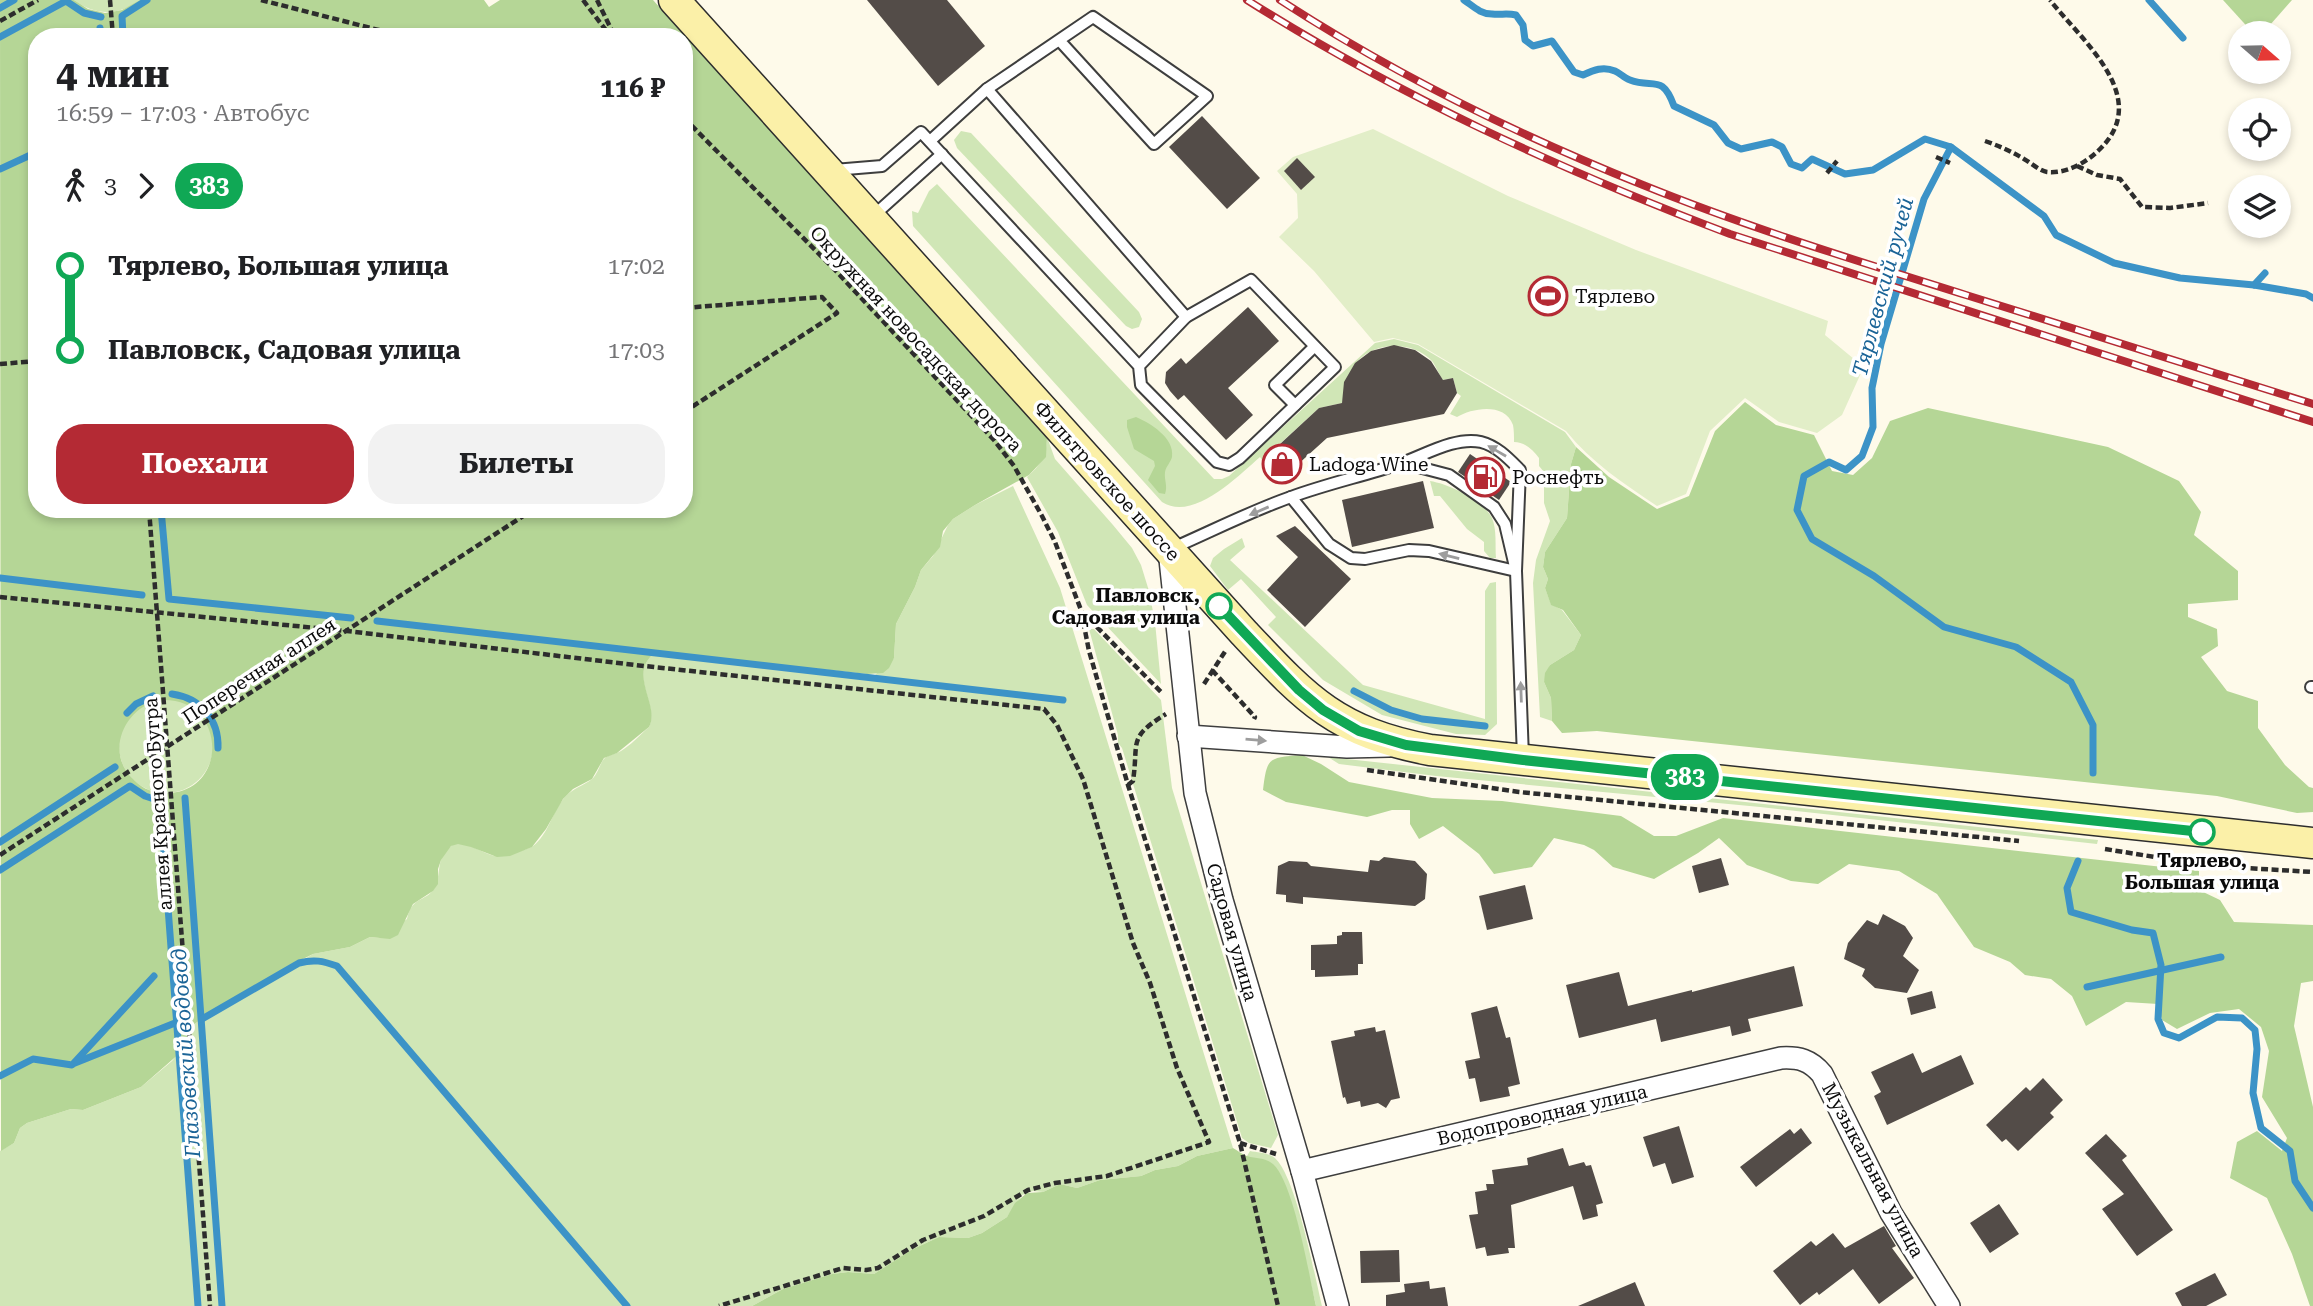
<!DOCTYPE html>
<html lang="ru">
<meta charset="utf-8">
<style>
:root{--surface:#fff;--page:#f2f2f2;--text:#202124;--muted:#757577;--accent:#b42a34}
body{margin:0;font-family:"Roboto Serif",serif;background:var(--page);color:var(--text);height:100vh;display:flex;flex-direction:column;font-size:26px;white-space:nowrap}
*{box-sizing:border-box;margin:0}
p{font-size:23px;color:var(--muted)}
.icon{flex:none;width:38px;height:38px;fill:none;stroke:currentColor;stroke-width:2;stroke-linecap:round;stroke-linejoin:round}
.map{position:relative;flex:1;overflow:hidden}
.side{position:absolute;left:28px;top:28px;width:665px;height:490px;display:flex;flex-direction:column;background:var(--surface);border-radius:28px;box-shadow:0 4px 10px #0003}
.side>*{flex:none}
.badge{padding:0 14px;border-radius:23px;font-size:24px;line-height:46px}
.needle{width:46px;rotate:110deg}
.controls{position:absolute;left:2228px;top:21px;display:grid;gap:14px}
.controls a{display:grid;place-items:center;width:63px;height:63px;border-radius:50%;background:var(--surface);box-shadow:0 4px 10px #0003;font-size:35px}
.map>.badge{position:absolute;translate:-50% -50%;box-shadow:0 0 0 4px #fff}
.legs{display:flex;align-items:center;gap:10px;height:77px;padding:0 28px;font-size:23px}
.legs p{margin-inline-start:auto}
.overview{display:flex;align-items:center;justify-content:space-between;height:119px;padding:0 28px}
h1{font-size:38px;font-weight:700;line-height:52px}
.primary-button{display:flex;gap:14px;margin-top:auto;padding:14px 28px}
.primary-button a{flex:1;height:80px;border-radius:28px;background:var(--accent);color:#fff;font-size:28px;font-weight:700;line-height:80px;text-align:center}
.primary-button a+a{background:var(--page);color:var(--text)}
ul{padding:0 28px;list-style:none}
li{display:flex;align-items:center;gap:24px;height:84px;font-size:26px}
li i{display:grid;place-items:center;width:10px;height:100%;margin:0 9px;background:currentColor}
li i::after{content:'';width:18px;height:18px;margin:-9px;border:5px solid;border-radius:50%;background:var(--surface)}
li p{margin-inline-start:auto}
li:first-child i{background:linear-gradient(#0000 50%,currentColor 0)}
li:last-child i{background:linear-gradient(currentColor 50%,#0000 0)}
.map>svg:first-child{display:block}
.green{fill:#d0e6b6}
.forest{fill:#b5d696;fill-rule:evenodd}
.pitch{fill:#e2eec8}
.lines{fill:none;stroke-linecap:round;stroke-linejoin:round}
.stream{stroke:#3c93c7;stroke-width:7}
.building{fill:#534c48}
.lane-casing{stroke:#3e3e3e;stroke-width:14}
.street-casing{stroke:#3e3e3e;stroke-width:24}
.secondary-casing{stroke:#2d2d2d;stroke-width:33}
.path{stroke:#2d2d2d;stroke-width:4.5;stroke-dasharray:7 3.5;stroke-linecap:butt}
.lane{stroke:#fff;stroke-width:10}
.street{stroke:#fff;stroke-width:21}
.secondary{stroke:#fbf0a8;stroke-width:30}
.rail-casing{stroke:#b42a34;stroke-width:8}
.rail{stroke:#fff;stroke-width:5;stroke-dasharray:16;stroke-linecap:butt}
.oneway{fill:#9d9d9d}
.line-1-casing{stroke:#fff;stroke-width:16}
.line-1{stroke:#10a855;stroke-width:10}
.stop-1-dot{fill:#fff;stroke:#10a855;stroke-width:3.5}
.labels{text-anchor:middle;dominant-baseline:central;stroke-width:7;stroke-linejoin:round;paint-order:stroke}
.poi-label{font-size:19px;fill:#0b0b0b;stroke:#fff;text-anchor:start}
.street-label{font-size:19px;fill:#0b0b0b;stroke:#fff}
.stop-label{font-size:19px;font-weight:bold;fill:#0b0b0b;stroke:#fff;text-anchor:end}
.water-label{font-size:21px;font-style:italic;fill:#1b6497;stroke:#fff}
</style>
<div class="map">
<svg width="2313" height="1306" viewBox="0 0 2313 1306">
<rect width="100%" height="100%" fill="#fefaea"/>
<g class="green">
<path d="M74,0H140C119,16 95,16 74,0Z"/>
<path d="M961,131L971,133L1139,312L1142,319L1139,327L1132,329L1126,326L957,148L954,140Z"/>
<path d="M937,184L1214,479H1222L1229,476L1375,343L1394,339L1418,345L1565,432L1576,447L1571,464L1567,518L1545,552L1543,567L1548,579L1545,588L1551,604L1562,610L1581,635L1574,650L1550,665L1544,682L1551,698L1552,721L1540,717L1533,583L1536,560L1550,521L1544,503V472L1539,466V458C1533,450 1525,442 1514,442C1514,437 1514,430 1513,425C1505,402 1472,408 1457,417L1450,414L1461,396L1457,393L1453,378L1443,380C1439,375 1436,366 1432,361C1413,341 1375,341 1357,362C1349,371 1346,391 1342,403L1319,408L1262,460L1260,457C1237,477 1193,522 1162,502L913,226L912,211L918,213L929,191Z"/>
<path d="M1047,437L1055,459L1113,525L1132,548L1141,565L1149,591L1155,622L1161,684L1087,605L1058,532L1027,477C1041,465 1047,455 1047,437Z"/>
<path d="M1430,481C1449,484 1483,500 1492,518C1497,530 1495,545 1496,558H1490L1484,551V542L1467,529L1440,496H1434Z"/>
<path d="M1013,486L1060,588L1233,1148L1197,1156L1178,1166L1155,1170L1141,1176L1100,1180L1077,1188L1060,1184L1043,1192L1033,1191L1022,1195L1007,1217L982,1233L968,1238L939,1237L911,1250L874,1274L848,1272L832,1274L783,1289L752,1306H0V1151L14,1143L20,1128L27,1123L71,1109L83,1110L141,1087L172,1061L185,1045L192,1026L208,1014L313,954L350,947L370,937L380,938L407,919C412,896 425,902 434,889C442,876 435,857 451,846C464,837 484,856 497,856C502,857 529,849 533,846C549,834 552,811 565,797C573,788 583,786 592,779C599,773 599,763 606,757C611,754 616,754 621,751C631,745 640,735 649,727C660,705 626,673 656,652L875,675L894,658L896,624L915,587L921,570L933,556L948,525L953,519L975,505Z"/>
<path d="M1242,538L1245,547L1230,560L1363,685L1485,719V591L1490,583L1496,582L1497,724L1485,735L1456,734L1382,715L1323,680L1268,625L1276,617L1241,579L1228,590L1210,566L1213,558L1224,549Z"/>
<path d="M1089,629H1094L1161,700L1172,788L1278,1135L1271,1148L1249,1143L1242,1138L1122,748L1118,743V735Z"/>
<circle cx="166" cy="746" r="47"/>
<path d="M1328,757L2098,840L2097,844L1760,807L1436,776L1339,764Z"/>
<path d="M1250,1151C1256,1152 1266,1153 1272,1156C1295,1168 1315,1278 1322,1306H1316L1296,1218L1247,1156Z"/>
</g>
<g class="forest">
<path d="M0,0H74L88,9L105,13L122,10L140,0H484L489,7L500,0H653L1047,437L1046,457L1029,475L975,505L953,519L943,531L940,547L921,570L915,587L896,624L894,658L889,668L883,673L867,674L656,652C626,673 661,705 649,727L617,753L604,758L592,779L573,789L563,799L546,829L532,847L510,856L497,857L471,847L458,844L451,846L441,860L438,869V884L433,891L413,904L398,935L390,939L370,937L350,947L313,954L293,964L208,1014L192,1026L180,1053L141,1087L83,1110L71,1109L27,1123L20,1128L14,1143L1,1151ZM37,37H684V509H37ZM160,700C226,696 230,790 169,793C157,794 144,790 135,781C104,754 123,708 160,700Z"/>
<path d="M2223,0H2292L2263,33H2253Z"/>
<path d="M1745,402L1776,425L1814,435L1832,471L1853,475L1872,458L1890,421L1928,408L2108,447L2179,481L2201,512L2194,535L2238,571V600L2188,604V617L2217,629L2218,646L2201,657L2227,691L2258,701V728L2285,765L2309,787L2313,788V812L2297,813L2217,796L1597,731L1562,733L1552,721L1551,698L1544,682L1545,673L1550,665L1574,650L1581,635L1563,610L1551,605L1545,588L1548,579L1543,567L1545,552L1567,518L1571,464L1576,447L1609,477L1657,509L1689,496L1715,431Z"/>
<path d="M1136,417C1150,423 1175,438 1172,457C1171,462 1166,466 1165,472C1164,480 1168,486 1165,494L1159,493L1148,480L1155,466L1154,461L1134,449L1127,427V420Z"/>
<path d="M1302,755L1321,764L1349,782L1432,798L1502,801L1621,816L1654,836H1676L1723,818L2199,871V890L2220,900L2234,922L2313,925V981L2301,983L2294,1026L2313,1107V1306H2310L2292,1254L2267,1198L2230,1178L2237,1142L2257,1131L2282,1151L2287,1138L2262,1097L2269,1051L2261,1027L2239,1009L2210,1013L2177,1029L2162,1020L2158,1004L2126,1002L2086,1026L2072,996L2051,979L2025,975L2010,962L1974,947L1937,894L1899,871L1849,864L1818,884L1791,881L1747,865L1719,838L1698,853L1654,879L1613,867L1594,850L1584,845L1554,838L1532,867L1494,874L1479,854L1443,826L1419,839L1410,824V810H1392L1367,817L1286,802L1263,790C1267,756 1269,758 1302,755Z"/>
<path d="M1233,1148C1237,1150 1243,1155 1247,1156C1257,1159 1264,1157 1273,1164C1294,1183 1309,1275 1316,1306H752L783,1289L832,1274L848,1272L874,1274L911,1250L939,1237L968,1238L982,1233L1007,1217L1015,1203L1027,1193L1043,1192L1060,1184L1077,1188L1100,1180L1141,1176L1155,1170L1178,1166L1197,1156Z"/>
</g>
<path class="pitch" d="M1373,129L1508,196L1636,250L1828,321L1825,335L1854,359L1861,373L1842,415L1817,433L1779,422L1745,398L1710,431L1686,494L1657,506C1624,484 1591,462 1566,431L1418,344L1393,338L1374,342L1314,271L1279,237L1298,218L1297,194L1277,171L1293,157Z"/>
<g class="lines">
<g class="stream">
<path d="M1464,0C1473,6 1480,14 1492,14C1501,15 1507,13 1516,15L1523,25L1525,40L1533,46L1552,41L1574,72L1583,75C1594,70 1603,66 1615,71C1620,73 1624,78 1630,80C1653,89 1662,73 1674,106L1714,125L1728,143L1741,149L1772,142L1782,147L1791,164L1802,168L1812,159L1845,174L1873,170L1925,139L1951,147L2044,216L2056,235L2114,263L2180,278L2254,285L2306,294L2313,298"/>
<path d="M2149,0L2183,38"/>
<path d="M0,8L14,0"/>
<path d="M100,28L101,37"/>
<path d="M0,37L66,1L84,13L101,17"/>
<path d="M123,37L122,16L147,0"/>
<path d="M1951,147L1924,199L1881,344L1872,388L1873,427L1862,456L1846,470L1829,462L1804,476L1797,510L1812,539L1874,576L1944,627L2016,647L2071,682L2093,725V773"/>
<path d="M0,169L37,152"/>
<path d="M2254,285L2265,273"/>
<path d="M161,509L169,599L351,618"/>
<path d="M0,578L142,595"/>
<path d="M377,621L1063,700"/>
<path d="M1354,691L1391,710L1422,719L1485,726"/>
<path d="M172,694C201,698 219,720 218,748"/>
<path d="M127,713L136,704L153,696"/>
<path d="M185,798L222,1306"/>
<path d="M0,842L115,767"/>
<path d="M2078,861L2067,888L2071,912L2132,930L2153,933L2161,965L2158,1019L2164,1033L2179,1038L2217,1017L2242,1018L2255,1030L2257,1049L2253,1093L2261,1128L2290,1151L2295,1181L2313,1208"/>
<path d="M0,870L130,786L145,796L160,801L198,1306"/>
<path d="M2087,987L2221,957"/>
<path d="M202,1019L299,963C314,959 323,961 337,966L627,1306"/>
<path d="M75,1063L175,1023"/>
<path d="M0,1076L33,1059L72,1065L154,976"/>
</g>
</g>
<g class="building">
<path d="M867,0H947L985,46L938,86Z"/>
<path d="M1202,116L1260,178L1227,209L1169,147Z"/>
<path d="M1297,158L1315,177L1301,190L1284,171Z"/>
<path d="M1248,307L1279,341L1228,388L1253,415L1226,440L1184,395L1178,400L1170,391L1165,383L1166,372L1181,358L1186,364Z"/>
<path d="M1394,345L1415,350L1431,361L1443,380L1453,378L1457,393L1444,414L1327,438L1285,476L1267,456L1319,408L1342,403L1344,382L1355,363L1371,351Z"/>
<path d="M1470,454L1511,482L1499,500L1458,472Z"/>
<path d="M1423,481L1434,528L1352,547L1342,500Z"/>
<path d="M1295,526L1351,579L1305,627L1267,590L1298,557L1276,536Z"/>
<path d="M1384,857L1415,861L1427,874L1425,899L1415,906L1303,897V904L1286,902V895L1276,894L1278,866L1289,861L1307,862L1311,866L1368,872L1370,860L1379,861Z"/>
<path d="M1721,858L1729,885L1699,893L1692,866Z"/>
<path d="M1525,885L1533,919L1487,930L1479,896Z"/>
<path d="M1883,914L1905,926L1913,938L1903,956L1919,970L1907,993L1875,988L1862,976L1865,969L1844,959L1848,943L1867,920L1878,925Z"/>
<path d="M1342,932H1362L1363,964H1358V975L1315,977V970H1311V945L1337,944V936L1342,935Z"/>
<path d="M1794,966L1803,1006L1748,1019L1751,1031L1732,1036L1730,1026L1661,1042L1656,1019L1579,1038L1566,985L1619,972L1628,1006L1692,990V992Z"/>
<path d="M1932,991L1936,1008L1911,1015L1907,998Z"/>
<path d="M1497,1006L1506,1038L1510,1037L1520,1084L1508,1087L1510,1096L1480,1102L1475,1078L1469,1079L1465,1061L1480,1058L1471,1013Z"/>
<path d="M1375,1027L1376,1032L1385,1030L1400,1098L1391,1100L1386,1108L1378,1103L1361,1107L1360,1101L1347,1104L1345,1097L1343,1098L1331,1041L1355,1036L1354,1031Z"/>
<path d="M1913,1053L1922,1073L1961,1055L1974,1084L1887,1125L1874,1096L1881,1092L1871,1072Z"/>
<path d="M2043,1078L2063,1100L2050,1113L2054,1117L2018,1151L2006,1139L2002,1142L1986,1125L2026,1087L2030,1091Z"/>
<path d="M1679,1126L1694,1177L1672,1184L1665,1163L1653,1167L1643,1137Z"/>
<path d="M1801,1128L1812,1143L1756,1187L1740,1167L1790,1129L1794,1134Z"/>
<path d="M2106,1134L2127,1156L2122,1160L2173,1230L2137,1256L2102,1209L2124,1194L2085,1153Z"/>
<path d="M1563,1148L1569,1166L1584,1162L1586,1166L1591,1165L1603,1203L1596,1205L1598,1216L1583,1220L1573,1186L1511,1205L1515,1248H1508L1509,1253L1487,1256L1485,1247L1476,1249L1469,1215L1478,1214L1475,1192L1487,1190L1486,1184H1494L1492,1170L1528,1165L1527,1158Z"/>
<path d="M1999,1204L2019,1234L1990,1253L1970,1223Z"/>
<path d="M1884,1226L1896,1246L1892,1248L1914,1278L1879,1304L1853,1269L1819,1295L1817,1292L1800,1305L1773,1271L1811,1241L1816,1246L1833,1233L1845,1248Z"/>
<path d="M1399,1250L1400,1282L1361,1283L1360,1251Z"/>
<path d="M2215,1273L2227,1295L2206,1306H2182L2175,1293Z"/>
<path d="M1429,1281L1430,1289L1445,1287L1448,1306H1386V1295L1405,1292L1404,1284Z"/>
<path d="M1635,1282L1645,1306H1578Z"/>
</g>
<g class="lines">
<defs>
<g id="lane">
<path d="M987,89L1093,17L1207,96L1154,144L1059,40"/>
<path d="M930,141L987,89L1186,317"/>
<path d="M834,170L882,166L921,132L1139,366L1186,317L1251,280L1335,367L1240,458L1229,465L1217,462L1141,385L1139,366"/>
<path d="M872,217L942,154"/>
<path d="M1295,405L1275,385L1314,347"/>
<path d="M1291,497L1329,544L1351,558L1365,559L1409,550L1429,551L1516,571L1505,524L1494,507L1449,475L1403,463"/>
<path d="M1173,548C1212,531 1251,511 1291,497C1326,484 1363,476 1399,464C1423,456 1455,436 1481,442C1497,446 1509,459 1520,470L1516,571L1523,757"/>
<path d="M2311,687H2313"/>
</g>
<g id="street">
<path d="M1169,550L1195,793L1222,900L1302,1171L1338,1306"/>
<path d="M1188,736L1347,747L1389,746"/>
<path d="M1302,1171L1781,1058C1799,1057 1810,1060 1822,1074L1891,1213L1949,1306"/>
</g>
<path id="secondary" d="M674,0L1244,633C1307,700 1336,732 1430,750L2313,843"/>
</defs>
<use href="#lane" class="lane-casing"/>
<use href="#street" class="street-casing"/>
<use href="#secondary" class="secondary-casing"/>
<g class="path">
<path d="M110,0L113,37"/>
<path d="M261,0L406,37"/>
<path d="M583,0L611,37"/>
<path d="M597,0L615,37"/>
<path d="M0,21L38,0"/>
<path d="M684,118L835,270L994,440L1014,466L1042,516L1055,542L1081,610L1089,651L1128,785L1240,1143L1278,1306"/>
<path d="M1985,141C1999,146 2011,151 2024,159C2031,163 2040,171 2047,172C2067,174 2087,162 2100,149C2153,97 2081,40 2050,0"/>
<path d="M1936,157L1950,163"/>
<path d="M2077,166L2097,175L2120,179L2142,207L2170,208L2208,203"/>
<path d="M1827,173L1837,161"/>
<path d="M684,308L822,297L837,313L684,412"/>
<path d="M0,364L37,361"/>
<path d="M149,509L210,1306"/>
<path d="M0,597L347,631L644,666L1044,709L1057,725L1083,779L1133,943L1150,983L1177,1068L1209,1142L1107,1176L1055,1183L1028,1190L984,1216L923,1240L878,1268L866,1270L843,1268L719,1306"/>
<path d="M1082,612L1162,693"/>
<path d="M1212,670L1255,717L1254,719"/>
<path d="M1204,684L1226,650"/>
<path d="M1367,770L1519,792L2019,841"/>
<path d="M1128,785L1133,781C1139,741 1127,738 1166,714"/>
<path d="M2105,849L2211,866L2313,872"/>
<path d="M0,855L534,509"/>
<path d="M1240,1143L1276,1154"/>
</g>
<use href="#lane" class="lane"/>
<use href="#street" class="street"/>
<use href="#secondary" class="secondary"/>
<defs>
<g id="rail">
<path d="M1247,0C1399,96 1561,170 1730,234L2313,422"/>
<path d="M1280,0C1394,74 1518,135 1643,185C1749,228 1858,261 1966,295C2082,331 2198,368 2313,404"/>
</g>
</defs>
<use href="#rail" class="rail-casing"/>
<use href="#rail" class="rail"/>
</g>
<defs><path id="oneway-solid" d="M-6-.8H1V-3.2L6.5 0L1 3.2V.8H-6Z" transform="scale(1.75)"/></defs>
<g class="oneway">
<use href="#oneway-solid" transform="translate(1497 451) rotate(-150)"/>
<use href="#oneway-solid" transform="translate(1259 511) rotate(157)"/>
<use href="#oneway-solid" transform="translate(1449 556) rotate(-166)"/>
<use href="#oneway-solid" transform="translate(1521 692) rotate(-92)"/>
<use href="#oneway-solid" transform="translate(1256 740) rotate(5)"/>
</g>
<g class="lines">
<defs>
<path id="line-1" d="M1219,606L1299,690L1323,710L1359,731L1406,745L1523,760L2202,832"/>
</defs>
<use href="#line-1" class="line-1-casing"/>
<use href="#line-1" class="line-1"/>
</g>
<defs>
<symbol id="stadium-ring" viewBox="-11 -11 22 22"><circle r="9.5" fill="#fff" stroke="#b42a34" stroke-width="1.5"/><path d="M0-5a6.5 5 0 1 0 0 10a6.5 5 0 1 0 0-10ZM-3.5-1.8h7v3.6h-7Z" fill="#b42a34"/></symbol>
<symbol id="shop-ring" viewBox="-11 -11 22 22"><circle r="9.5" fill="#fff" stroke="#b42a34" stroke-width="1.5"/><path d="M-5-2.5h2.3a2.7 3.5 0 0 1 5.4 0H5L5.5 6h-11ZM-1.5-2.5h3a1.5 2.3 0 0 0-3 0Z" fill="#b42a34"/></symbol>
<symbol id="fuel-ring" viewBox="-11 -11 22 22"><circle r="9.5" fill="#fff" stroke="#b42a34" stroke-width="1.5"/><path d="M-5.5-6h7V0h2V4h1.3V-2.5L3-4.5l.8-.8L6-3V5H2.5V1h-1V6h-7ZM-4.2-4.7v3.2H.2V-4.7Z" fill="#b42a34"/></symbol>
</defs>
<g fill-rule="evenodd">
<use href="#stadium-ring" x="1526" y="274" width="44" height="44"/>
<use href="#shop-ring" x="1260" y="442" width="44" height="44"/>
<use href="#fuel-ring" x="1463" y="455" width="44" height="44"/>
</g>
<g class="stop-1-dot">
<circle cx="1219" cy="606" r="12"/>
<circle cx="2202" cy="832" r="12"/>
</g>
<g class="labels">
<g class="poi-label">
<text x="1575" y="296">Тярлево</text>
<text x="1309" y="464">Ladoga Wine</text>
<text x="1512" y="477">Роснефть</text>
</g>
<g class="street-label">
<text transform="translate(916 339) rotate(47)">Окружная новосадская дорога</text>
<text transform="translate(1107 481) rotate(48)">Фильтровское шоссе</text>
<text transform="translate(259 671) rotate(-33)">Поперечная аллея</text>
<text transform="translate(158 804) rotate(-94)">аллея Красного Бугра</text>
<text transform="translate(1232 932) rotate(74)">Садовая улица</text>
<text transform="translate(1542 1115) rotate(-13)">Водопроводная улица</text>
<text transform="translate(1873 1170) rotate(62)">Музыкальная улица</text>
</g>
<g class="stop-label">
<text x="1200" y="595">Павловск,<tspan x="1200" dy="22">Садовая улица</tspan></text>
<text x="2202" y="860" text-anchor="middle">Тярлево,<tspan x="2202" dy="22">Большая улица</tspan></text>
</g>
<g class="water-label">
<text transform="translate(1883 287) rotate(-75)">Тярлевский ручей</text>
<text transform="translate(186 1053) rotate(-94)">Глазовский водовод</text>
</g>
</g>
</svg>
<div class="controls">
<a><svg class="needle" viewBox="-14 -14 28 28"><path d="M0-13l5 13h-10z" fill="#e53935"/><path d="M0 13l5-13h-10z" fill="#757577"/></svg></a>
<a><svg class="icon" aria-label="locate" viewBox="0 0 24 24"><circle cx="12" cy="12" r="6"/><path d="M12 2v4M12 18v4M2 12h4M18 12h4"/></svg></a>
<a><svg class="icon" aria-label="layers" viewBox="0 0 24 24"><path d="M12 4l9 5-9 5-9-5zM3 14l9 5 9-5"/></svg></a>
</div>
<b class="badge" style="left:1685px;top:777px;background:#10a855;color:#fff">383</b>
<section class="side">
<div class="overview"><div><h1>4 мин</h1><p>16:59 – 17:03 · Автобус</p></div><b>116 ₽</b></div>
<div class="legs"><svg class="icon" aria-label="walk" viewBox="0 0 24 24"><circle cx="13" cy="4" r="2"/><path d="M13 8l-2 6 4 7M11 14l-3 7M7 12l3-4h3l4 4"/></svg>3<svg class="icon" aria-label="forward" viewBox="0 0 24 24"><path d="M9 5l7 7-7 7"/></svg><b class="badge" style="background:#10a855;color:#fff">383</b></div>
<ul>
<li><i style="color:#10a855"></i><b>Тярлево, Большая улица</b><p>17:02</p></li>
<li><i style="color:#10a855"></i><b>Павловск, Садовая улица</b><p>17:03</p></li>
</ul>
<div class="primary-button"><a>Поехали</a><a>Билеты</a></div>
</section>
</div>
